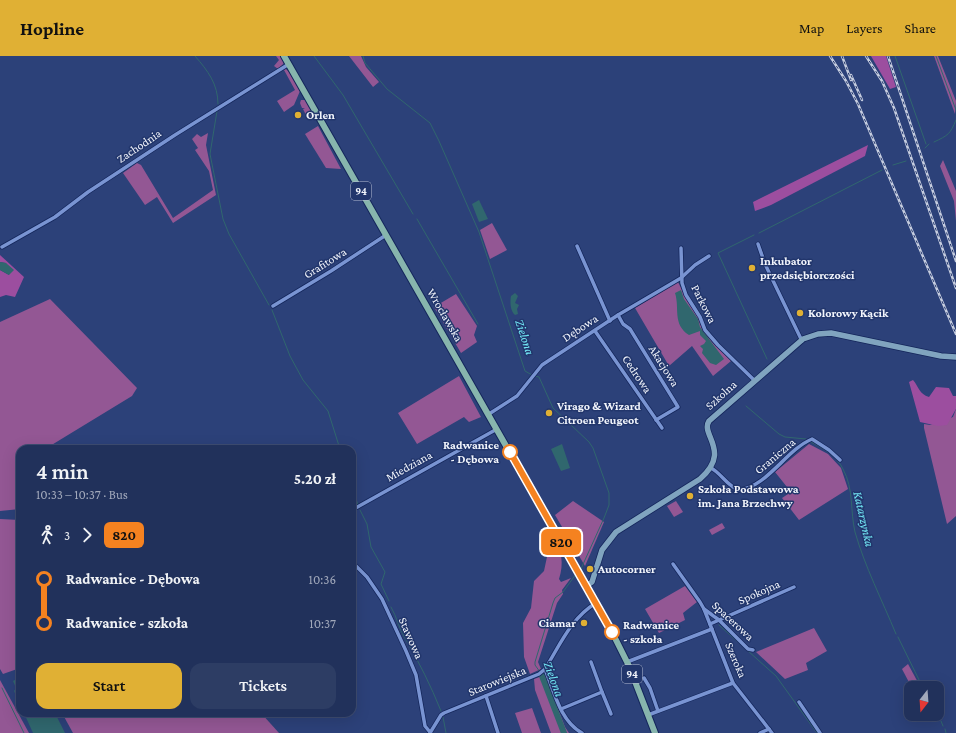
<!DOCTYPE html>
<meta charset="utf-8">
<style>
:root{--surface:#21315b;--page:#2d3d64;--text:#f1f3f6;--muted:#a2a9bb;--line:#3e4c71;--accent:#e0b034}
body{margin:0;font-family:"Crimson Pro",serif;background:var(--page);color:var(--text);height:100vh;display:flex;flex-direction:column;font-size:15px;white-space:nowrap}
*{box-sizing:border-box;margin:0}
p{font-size:13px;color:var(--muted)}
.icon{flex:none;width:22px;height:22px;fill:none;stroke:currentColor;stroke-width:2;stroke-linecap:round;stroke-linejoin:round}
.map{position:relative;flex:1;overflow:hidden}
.side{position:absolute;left:16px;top:389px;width:340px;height:272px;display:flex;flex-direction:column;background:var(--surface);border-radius:12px;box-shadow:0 4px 16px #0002,0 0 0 1px var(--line)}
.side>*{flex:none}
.badge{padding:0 8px;border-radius:6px;font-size:14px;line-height:26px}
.needle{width:26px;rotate:197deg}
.fabs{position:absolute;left:904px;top:625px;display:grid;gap:8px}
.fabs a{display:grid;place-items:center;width:40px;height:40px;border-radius:8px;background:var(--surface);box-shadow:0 4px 16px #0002,0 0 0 1px var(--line);font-size:20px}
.map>.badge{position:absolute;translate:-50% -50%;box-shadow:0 0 0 2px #fff}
.legs{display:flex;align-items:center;gap:6px;height:44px;padding:0 20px;font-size:13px}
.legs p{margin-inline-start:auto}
.summary{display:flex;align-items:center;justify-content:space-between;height:68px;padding:0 20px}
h1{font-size:22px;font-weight:600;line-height:30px}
.action{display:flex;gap:8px;margin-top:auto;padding:8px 20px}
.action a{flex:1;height:46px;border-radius:12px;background:var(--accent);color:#111;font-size:16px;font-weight:600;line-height:46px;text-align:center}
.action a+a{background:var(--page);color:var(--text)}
ul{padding:0 20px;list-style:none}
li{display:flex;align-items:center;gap:14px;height:44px;font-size:15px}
li i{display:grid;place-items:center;width:6px;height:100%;margin:0 5px;background:currentColor}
li i::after{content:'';width:10px;height:10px;margin:-5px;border:3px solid;border-radius:50%;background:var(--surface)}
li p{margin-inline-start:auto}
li:first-child i{background:linear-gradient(#0000 50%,currentColor 0)}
li:last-child i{background:linear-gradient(currentColor 50%,#0000 0)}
header{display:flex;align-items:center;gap:24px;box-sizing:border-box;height:56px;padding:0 20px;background:var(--accent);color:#111}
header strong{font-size:19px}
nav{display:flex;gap:22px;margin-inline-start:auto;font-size:14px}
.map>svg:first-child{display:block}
.green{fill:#935794}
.forest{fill:#9c4e9f}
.water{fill:#30676e}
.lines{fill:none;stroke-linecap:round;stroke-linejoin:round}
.stream{stroke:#30676e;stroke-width:1}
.river{stroke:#30676e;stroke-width:6}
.street-casing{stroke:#14265b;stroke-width:5}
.secondary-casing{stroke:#14265b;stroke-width:7}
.primary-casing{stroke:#14265b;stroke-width:8}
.street{stroke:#7994d2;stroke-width:3.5}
.secondary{stroke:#80a4bf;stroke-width:5.5}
.primary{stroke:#87b5ad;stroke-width:6}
.rail-casing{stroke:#c7cee0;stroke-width:2.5}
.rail{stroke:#22366c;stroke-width:1;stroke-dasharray:3;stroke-linecap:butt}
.line-1-casing{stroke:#fff;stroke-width:9}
.line-1{stroke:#f58220;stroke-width:6}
.poi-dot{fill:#e0b034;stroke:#22366c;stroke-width:1.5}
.stop-1-dot{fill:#fff;stroke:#f58220;stroke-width:2}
.labels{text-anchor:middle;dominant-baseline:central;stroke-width:3;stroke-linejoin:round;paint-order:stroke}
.shield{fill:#22366c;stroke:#b4bcd1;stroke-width:1}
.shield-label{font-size:11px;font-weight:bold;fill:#f2f5fc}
.poi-label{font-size:12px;font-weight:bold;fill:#f2f5fc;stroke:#22366c;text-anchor:start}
.street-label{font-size:12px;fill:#f2f5fc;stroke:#22366c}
.stop-label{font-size:12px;font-weight:bold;fill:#f2f5fc;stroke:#22366c;text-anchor:end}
.water-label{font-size:13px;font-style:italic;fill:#72e6f4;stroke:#22366c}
</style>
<header>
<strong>Hopline</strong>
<nav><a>Map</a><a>Layers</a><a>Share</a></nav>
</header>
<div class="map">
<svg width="956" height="677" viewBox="0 0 956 677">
<rect width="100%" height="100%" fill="#2c4179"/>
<g class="green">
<path d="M276,0H281L284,7L278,13L274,10L279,4Z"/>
<path d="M349,0H361L366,11L379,26L373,31Z"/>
<path d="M934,0H938L956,45L955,58Z"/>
<path d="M286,13L290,17L300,35L294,49L284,56L277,45L295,34L284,14Z"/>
<path d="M301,44H306L315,59L313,62L307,61L303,53L305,52H302L300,47Z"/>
<path d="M318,70L341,113L326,112L305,78Z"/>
<path d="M208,77L206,89L216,139L173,167L157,141L145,149L123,117L137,107L141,109L173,162L213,134L209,115L195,94L198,92L192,83L197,78L201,81Z"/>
<path d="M943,104L956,135V165L954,145L940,110Z"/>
<path d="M492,167L507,194L490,203L480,174Z"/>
<path d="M678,226L688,246L698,261L702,273L712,286L731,305L713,320L692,290L669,310L635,252Z"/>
<path d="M456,238L477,270L474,279L477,286L461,297L434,251Z"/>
<path d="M50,243L137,332L132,340L45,393H20V422L16,430L20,435V453L0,455V266Z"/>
<path d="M459,320L481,361L469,366L464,361L417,388L398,357Z"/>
<path d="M956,353V460L947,468L924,372V368L930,369L953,361Z"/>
<path d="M809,388L828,398L841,412L848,433L799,464L782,442L791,436L775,416Z"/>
<path d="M573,445L604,466L585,510L555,459Z"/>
<path d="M676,445L683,456L674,461L667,450Z"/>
<path d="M0,463L20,464V612L3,618L0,613Z"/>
<path d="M722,467L725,472L712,479L709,474Z"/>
<path d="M553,481C562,495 564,507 559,523L561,526L571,522L562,534L563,538L557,547L538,606L541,613L530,618L524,601L523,567L531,552L534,525L544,515L551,482Z"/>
<path d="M685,530L697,546L683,557L685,564L659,577L645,553Z"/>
<path d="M814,572L827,595L806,607L808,614L785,623L756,596Z"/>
<path d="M908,608L921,632H912L902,613Z"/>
<path d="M545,619L565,671L569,677H551L535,634L534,623Z"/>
<path d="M0,624L29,677H0Z"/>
<path d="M911,644V658H918L912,663L904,651Z"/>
<path d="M532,652L541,677H522L515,657Z"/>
<path d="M62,657H261L279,677H73Z"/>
</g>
<g class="forest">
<path d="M871,0H886L896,31L890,33Z"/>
<path d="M868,89L865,100L771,149L755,155L753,146Z"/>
<path d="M0,199L24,221L15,241L6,239L0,241V214L9,219L6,207L0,206Z"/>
<path d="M913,324C919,331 919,338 929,341L936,331L949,332L953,340H956V338V353L947,369L938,370L920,366L909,326Z"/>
</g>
<g class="water">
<path d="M479,144L488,163L479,166L472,148Z"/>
<path d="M0,206L6,207L14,214L9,219L0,214Z"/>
<path d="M681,234L684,243L698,263L700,271L724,303L716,309L710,307L702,297L703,293L700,290L704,288L706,285L700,279V275L689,279C672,268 680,252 675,237Z"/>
<path d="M515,237L518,240L515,247L519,249L517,253L518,258L515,259C510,255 510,245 511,240Z"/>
<path d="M562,388L570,412L561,415L551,393Z"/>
<path d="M20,621V649L14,635L16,632L13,625Z"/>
<path d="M24,657H55L65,677H33Z"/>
</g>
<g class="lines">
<g class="stream">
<path d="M195,0C208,15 218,28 218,48"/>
<path d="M314,0L343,39L413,158"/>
<path d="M363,0L365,7L387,33L430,67L439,85L479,176L525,315L532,319"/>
<path d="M895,0L926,88"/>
<path d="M936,0L956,54"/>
<path d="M217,55L210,98L223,163L229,178L269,249"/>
<path d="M934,86C949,79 950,78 956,64"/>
<path d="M925,92L929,88"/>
<path d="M893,109L906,105"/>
<path d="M417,163L478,268"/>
<path d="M759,177L882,114"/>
<path d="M754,179L718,197L767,303"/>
<path d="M272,254L290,300L303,324L328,355L340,393"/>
<path d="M535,320L539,321L553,352L589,386L593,392L609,437V449L604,462L580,515"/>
<path d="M746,350L779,378L785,381L806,383"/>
<path d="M811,386C823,392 837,400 843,413C854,433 850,455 855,476C865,511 882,544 896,578"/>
<path d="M352,431L358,449"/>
<path d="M360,454L367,468L371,491L385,516L381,528L389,545"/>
<path d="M391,551C397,561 399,573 405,582C419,606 431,630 441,655"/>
<path d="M719,569L776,620L817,677"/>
<path d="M898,581L923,632"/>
<path d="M540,616L535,609V606L553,547L555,542L563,536L576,518"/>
<path d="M2,632L24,677"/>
<path d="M937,657V658"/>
<path d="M443,661L446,677"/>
<path d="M941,665L943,670"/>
<path d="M945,673L946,677"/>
</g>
<path class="river" d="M542,620L564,677"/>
<defs>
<g id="street">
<path d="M758,188L765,208L802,285"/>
<path d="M577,190L610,265"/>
<path d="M2,191L55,161L88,136L175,79L289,8"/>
<path d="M681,192L682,227L686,239L700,261L705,274L718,289L754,324"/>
<path d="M273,250L331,215L386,179"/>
<path d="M618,259L623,268L630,273L678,351L656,364"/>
<path d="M595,275L662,372"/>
<path d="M489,358L517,340L542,309L548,305L618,259L681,222L695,209L709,200"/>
<path d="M711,412C721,417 728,431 739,434C767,431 786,394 812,383L829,394L840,404"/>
<path d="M352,454L497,373"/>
<path d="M352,506L367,521L382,543L406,595L416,619L425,670L430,676"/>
<path d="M673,508L700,546L704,553L719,564L748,593L753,594"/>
<path d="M704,553L733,627L772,677"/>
<path d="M710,568L794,531"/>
<path d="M591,606L602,636"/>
<path d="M627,606L712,573"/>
<path d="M545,613C554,635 560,665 582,677"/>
<path d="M644,622L650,632L658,655"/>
<path d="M486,640L498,677"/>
<path d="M799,646L820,677"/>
<path d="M561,653L602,636L611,658"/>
<path d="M648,659L733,627"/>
<path d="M430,677L441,659L444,657L539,618L545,613C560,589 571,562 596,547"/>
<path d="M760,677L769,673"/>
</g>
<path id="secondary" d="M586,530L592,526L602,494L616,476L700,423C732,395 700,379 709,365L803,283L818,278L831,277L941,300L956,301"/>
<path id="primary" d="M284,0L612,576L629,610L655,677"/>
</defs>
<use href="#street" class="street-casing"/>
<use href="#secondary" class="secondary-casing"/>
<use href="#primary" class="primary-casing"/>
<use href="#street" class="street"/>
<use href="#secondary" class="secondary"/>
<use href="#primary" class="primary"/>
<defs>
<g id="rail">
<path d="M830,0L846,25L858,48L956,278"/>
<path d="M842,0L851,24"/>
<path d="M866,0L882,25L894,52L956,232"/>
<path d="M888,0L956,205"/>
<path d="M851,19L862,44"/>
</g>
</defs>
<use href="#rail" class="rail-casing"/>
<use href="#rail" class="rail"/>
</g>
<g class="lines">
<defs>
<path id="line-1" d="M510,396L612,576"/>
</defs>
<use href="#line-1" class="line-1-casing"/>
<use href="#line-1" class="line-1"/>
</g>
<g class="poi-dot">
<circle cx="298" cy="59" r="4"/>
<circle cx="752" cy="212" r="4"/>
<circle cx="800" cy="257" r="4"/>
<circle cx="549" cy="357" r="4"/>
<circle cx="690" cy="440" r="4"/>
<circle cx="590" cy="513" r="4"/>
<circle cx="584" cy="567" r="4"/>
</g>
<g class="stop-1-dot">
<circle cx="510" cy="396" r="7"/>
<circle cx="612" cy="576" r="7"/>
</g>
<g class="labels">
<g class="shield">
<rect x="351" y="126" width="20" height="18" rx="3"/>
<rect x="622" y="609" width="20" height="18" rx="3"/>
</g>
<g class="shield-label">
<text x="361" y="135">94</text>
<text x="632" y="618">94</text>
</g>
<g class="poi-label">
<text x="306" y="59">Orlen</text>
<text x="760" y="205">Inkubator<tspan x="760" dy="14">przedsiębiorczości</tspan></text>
<text x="808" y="257">Kolorowy Kącik</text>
<text x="557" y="350">Virago &amp; Wizard<tspan x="557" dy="14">Citroen Peugeot</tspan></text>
<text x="698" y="433">Szkoła Podstawowa<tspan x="698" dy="14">im. Jana Brzechwy</tspan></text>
<text x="598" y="513">Autocorner</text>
<text x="576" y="567" text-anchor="end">Ciamar</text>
</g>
<g class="street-label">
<text transform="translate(139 90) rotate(-34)">Zachodnia</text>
<text transform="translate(325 207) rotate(-32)">Grafitowa</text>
<text transform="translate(704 248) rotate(63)">Parkowa</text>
<text transform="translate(445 259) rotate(60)">Wrocławska</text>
<text transform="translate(580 272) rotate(-33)">Dębowa</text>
<text transform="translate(664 310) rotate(58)">Akacjowa</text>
<text transform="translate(637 318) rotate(56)">Cedrowa</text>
<text transform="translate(721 339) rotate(-42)">Szkolna</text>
<text transform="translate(775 400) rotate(-40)">Graniczna</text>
<text transform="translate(409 410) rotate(-29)">Miedziana</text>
<text transform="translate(759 536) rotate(-24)">Spokojna</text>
<text transform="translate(733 565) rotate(43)">Spacerowa</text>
<text transform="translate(411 582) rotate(66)">Stawowa</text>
<text transform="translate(736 604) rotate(67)">Szeroka</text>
<text transform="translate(497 625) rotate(-22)">Starowiejska</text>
</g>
<g class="stop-label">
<text x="499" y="389">Radwanice<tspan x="499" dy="14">- Dębowa</tspan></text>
<text x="623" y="569" text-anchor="start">Radwanice<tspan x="623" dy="14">- szkoła</tspan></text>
</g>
<g class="water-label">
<text transform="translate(525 281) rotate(72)">Zielona</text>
<text transform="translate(864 463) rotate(77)">Katarzynka</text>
<text transform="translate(554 623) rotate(70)">Zielona</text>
</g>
</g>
</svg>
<div class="fabs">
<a><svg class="needle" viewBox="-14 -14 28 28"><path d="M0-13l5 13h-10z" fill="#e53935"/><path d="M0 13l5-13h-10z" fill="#a2a9bb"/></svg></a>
</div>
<b class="badge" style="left:561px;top:486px;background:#f58220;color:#111">820</b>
<section class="side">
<div class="summary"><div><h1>4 min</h1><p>10:33 – 10:37 · Bus</p></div><b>5.20 zł</b></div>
<div class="legs"><svg class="icon" aria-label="walk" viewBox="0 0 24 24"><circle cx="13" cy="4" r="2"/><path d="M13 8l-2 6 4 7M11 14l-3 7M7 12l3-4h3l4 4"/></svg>3<svg class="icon" aria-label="forward" viewBox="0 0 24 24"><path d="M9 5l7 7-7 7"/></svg><b class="badge" style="background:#f58220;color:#111">820</b></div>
<ul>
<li><i style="color:#f58220"></i><b>Radwanice - Dębowa</b><p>10:36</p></li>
<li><i style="color:#f58220"></i><b>Radwanice - szkoła</b><p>10:37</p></li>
</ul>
<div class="action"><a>Start</a><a>Tickets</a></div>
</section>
</div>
